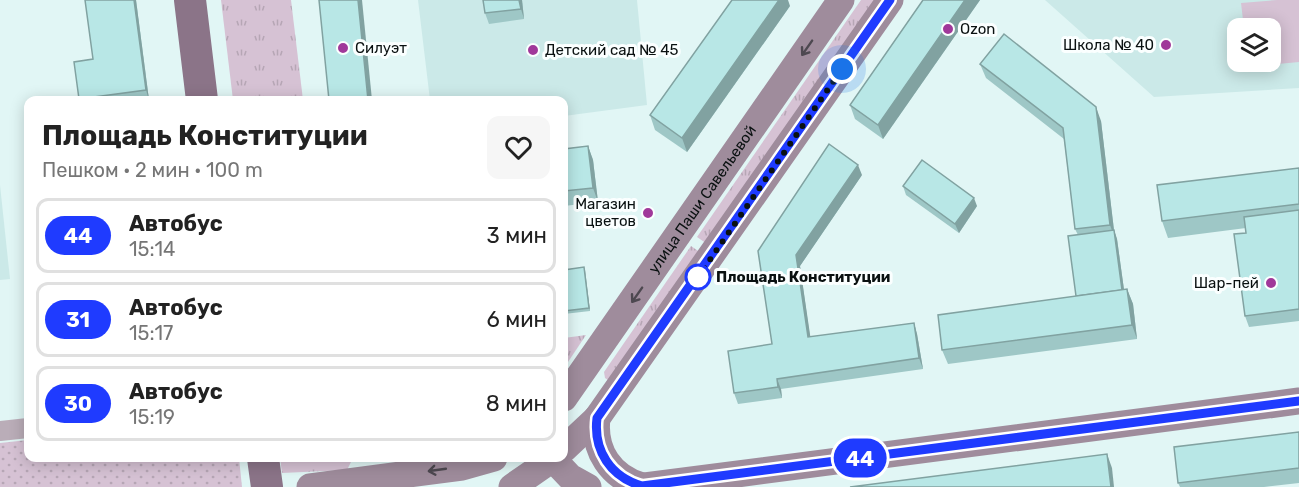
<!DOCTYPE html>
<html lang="ru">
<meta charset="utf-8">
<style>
:root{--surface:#fff;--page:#f6f6f6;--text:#222;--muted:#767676;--line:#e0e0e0}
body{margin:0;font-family:Rubik,sans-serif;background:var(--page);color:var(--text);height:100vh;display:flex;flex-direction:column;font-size:22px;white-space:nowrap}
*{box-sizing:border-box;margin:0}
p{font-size:20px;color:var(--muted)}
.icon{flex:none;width:33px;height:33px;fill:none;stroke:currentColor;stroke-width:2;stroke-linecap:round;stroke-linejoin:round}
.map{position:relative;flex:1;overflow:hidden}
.drawer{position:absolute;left:24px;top:96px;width:544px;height:366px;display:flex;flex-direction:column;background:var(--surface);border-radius:12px;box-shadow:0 3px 15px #0003}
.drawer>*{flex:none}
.badge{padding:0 12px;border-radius:20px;font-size:21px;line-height:39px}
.tools{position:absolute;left:1227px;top:18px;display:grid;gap:12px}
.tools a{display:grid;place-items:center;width:54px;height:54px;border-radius:12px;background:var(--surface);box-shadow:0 3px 15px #0003;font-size:30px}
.you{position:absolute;width:30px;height:30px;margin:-15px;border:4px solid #fff;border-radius:50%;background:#1a73e8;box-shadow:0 0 0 9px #1a73e833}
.map>.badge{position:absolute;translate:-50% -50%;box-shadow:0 0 0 3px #fff}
.round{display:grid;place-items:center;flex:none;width:63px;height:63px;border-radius:12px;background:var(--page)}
.summary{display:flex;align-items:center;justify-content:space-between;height:102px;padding:0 18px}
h1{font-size:28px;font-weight:700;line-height:45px}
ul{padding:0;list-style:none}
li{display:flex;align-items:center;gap:18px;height:75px;margin:0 12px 9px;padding:0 6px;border:3px solid var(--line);border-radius:12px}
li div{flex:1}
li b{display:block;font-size:22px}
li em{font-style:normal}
li .badge{min-width:66px;font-weight:700;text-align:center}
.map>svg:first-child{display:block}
.built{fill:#cbe9e8;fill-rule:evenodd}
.grass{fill:url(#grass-tufts)}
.park{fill:url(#park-dots)}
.pitch{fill:#d6c2d4}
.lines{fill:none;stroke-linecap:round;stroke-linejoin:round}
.street{stroke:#baadb8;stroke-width:20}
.secondary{stroke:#9f8c9c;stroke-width:27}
.primary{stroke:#8b7488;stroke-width:32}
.wall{fill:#9ec7c6}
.shaded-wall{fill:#81a2a1}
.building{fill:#b8e7e6;stroke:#81a2a1;stroke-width:1.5}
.oneway{stroke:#4d4850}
.line-casing{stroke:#fff;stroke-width:14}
.line{stroke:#1f3bff;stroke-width:9}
.walk{stroke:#0a1111;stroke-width:6;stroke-dasharray:0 10.8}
.poi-dot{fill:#a0389a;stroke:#fbffff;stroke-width:2}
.stop-dot{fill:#fff;stroke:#1f3bff;stroke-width:3}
.labels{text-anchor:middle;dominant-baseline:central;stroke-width:6;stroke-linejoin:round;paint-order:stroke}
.poi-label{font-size:15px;fill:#0a1111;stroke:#fbffff;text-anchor:start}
.street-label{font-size:15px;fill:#0a1111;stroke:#fbffff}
.stop-label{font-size:15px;font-weight:bold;fill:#0a1111;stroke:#fbffff;text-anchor:start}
</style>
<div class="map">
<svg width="1299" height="487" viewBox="0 0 1299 487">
<defs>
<pattern id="grass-tufts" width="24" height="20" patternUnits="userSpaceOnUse" patternTransform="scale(1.5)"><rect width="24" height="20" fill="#d6c2d4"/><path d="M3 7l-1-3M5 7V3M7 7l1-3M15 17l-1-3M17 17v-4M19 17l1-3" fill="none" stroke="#b6a6b5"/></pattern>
<pattern id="park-dots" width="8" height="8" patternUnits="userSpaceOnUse" patternTransform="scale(1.5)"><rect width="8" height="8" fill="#d6c2d4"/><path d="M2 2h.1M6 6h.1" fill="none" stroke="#b6a6b5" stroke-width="1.8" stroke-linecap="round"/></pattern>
</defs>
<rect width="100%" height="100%" fill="#e1f6f5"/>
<g class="built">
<path d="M418,0H637L647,105L564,116V100H430Z"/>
<path d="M1045,0H1299V88L1154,97ZM1238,28H1270V62H1238Z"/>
<path d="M0,185L10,279L0,280Z"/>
</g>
<g class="grass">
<path d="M221,0H291L303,100H233Z"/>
<path d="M861,0H880L710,246L697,237Z"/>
<path d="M691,246L704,255L611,382L605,378L604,372Z"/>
<path d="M586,335L564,368V338Z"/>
<path d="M280,458H350L351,462L347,470L282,473Z"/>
</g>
<path class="park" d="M28,440V458H239L242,487H0V443Z"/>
<path class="pitch" d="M1277,0H1299V62L1247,67V62H1270V28H1244L1241,3Z"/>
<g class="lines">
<path class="street" d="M0,431L28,428"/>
<g class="secondary">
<path id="s1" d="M564,398L841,0"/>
<path d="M597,418C593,451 611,477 642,486"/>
<path d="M564,449L597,418L890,0"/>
<path d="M552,458L570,477L588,487"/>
<path d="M310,487L462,467L494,458"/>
<path d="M512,487L554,458"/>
<path d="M637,487L1299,401"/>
</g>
<g class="primary">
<path d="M190,0L202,100"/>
<path d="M263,458L267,487"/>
</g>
</g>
<g class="wall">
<path d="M136,0L149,100H79V99L93,59Z"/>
<path d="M522,0L524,19L489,24L485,13Z"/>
<path d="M923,0H980L883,139L855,119L850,105Z"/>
<path d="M790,6L687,152L655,130L650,115Z"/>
<path d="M980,64L1101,121L1114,230L1117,239L1124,290L1127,289L1133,304L1137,339L948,364L942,350L1076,296L1078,235L1075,229L1064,139L986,78Z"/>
<path d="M588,146L593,160L598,202L564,206V149Z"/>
<path d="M1299,168V321L1249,327L1245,316L1246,228L1168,238L1162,221Z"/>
<path d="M862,175L800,266L810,337L914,323L917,334L923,369L781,389L782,398L738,404L734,393L772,344L758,251Z"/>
<path d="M903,186L977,206L959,233L906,195Z"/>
<path d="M584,267L590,311L564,314V270Z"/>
<path d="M1299,432V483L1264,487H1180L1178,483Z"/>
</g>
<g class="shaded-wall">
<path d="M134,0H136L149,100L146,90Z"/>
<path d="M358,0H362L372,100H368Z"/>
<path d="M519,0H522L524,19L521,9Z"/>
<path d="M779,0H788L790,6L687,152L682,138Z"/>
<path d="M965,0H980L883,139L878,125Z"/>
<path d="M1096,107L1101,121L1115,239L1110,225Z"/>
<path d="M588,146L593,160L598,202L593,188Z"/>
<path d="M858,165L862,175L800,266L812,348L808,337L796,255Z"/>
<path d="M974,198L977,206L959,233L955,224Z"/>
<path d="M1114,230L1117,239L1126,304L1123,296Z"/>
<path d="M584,267L585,270L590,311L589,308Z"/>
<path d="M1127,289L1133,304L1137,339L1132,325Z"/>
<path d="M914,323L917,334L923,369L919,358Z"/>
<path d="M777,379L781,389L782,398L778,387Z"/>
<path d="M1107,454L1112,468L1114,487H1111Z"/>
</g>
<g class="building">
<path d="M85,0H134L146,90L79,99L74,62L93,59Z"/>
<path d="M319,0H358L368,100H329Z"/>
<path d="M483,0H519L521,9L485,13Z"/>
<path d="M732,0H779L682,138L650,115Z"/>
<path d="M923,0H965L878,125L850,105Z"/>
<path d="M1004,34L1096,107L1110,225L1075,229L1063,128L980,64Z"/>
<path d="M829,144L858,165L796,255L808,337L914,323L919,358L777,379L778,387L734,393L728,351L772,344L758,251Z"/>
<path d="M588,146L593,188L564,191V149Z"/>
<path d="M922,160L974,198L955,224L903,186Z"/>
<path d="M1299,168V204L1162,221L1157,185Z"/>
<path d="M1299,210V309L1245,316L1234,234L1246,233L1244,217Z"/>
<path d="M1114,230L1122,290L1076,296L1068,236Z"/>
<path d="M584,267L589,308L564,311V270Z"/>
<path d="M1127,289L1132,325L942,350L938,315Z"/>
<path d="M1299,432V468L1178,483L1174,447Z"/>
<path d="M1107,454L1111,487H850Z"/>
</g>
<defs><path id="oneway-shaft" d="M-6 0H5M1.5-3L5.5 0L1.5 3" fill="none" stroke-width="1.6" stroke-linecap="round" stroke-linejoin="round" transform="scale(1.5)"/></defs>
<g class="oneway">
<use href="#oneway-shaft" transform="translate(807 48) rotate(125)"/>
<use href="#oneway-shaft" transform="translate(637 295) rotate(125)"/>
<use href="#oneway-shaft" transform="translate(437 470) rotate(172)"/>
</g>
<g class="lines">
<defs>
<path id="line" d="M890,0L597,418C593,451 611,477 642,486L1299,401"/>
</defs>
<use href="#line" class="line-casing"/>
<use href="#line" class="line"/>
<path class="walk" d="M698,277L842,69"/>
</g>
<g class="poi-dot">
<circle cx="948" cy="29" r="6"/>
<circle cx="1166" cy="45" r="6"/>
<circle cx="343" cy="48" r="6"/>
<circle cx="533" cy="50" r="6"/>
<circle cx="648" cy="213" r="6"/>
<circle cx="1271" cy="283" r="6"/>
</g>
<circle class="stop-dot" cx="698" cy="277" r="12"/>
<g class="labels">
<g class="poi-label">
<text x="960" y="29">Ozon</text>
<text x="1154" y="45" text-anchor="end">Школа № 40</text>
<text x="355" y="48">Силуэт</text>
<text x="545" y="50">Детский сад № 45</text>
<text x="636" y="204" text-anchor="end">Магазин<tspan x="636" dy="17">цветов</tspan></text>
<text x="1259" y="283" text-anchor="end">Шар-пей</text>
</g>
<g class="street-label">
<text stroke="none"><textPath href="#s1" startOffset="242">улица Паши Савельевой</textPath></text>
</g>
<g class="stop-label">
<text x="716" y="277">Площадь Конституции</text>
</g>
</g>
</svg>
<div class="tools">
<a><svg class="icon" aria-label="layers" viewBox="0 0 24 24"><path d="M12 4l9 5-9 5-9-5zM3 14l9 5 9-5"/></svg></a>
</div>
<div class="you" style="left:842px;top:69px"></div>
<b class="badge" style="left:860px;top:458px;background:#1f3bff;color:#fff">44</b>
<section class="drawer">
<div class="summary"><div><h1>Площадь Конституции</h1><p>Пешком · 2 мин · 100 m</p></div><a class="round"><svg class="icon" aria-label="heart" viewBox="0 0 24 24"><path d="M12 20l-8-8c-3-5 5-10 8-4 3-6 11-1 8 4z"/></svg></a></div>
<ul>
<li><span class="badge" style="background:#1f3bff;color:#fff">44</span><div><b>Автобус</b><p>15:14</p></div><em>3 мин</em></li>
<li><span class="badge" style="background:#1f3bff;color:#fff">31</span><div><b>Автобус</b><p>15:17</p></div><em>6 мин</em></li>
<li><span class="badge" style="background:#1f3bff;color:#fff">30</span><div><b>Автобус</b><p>15:19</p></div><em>8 мин</em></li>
</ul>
</section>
</div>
